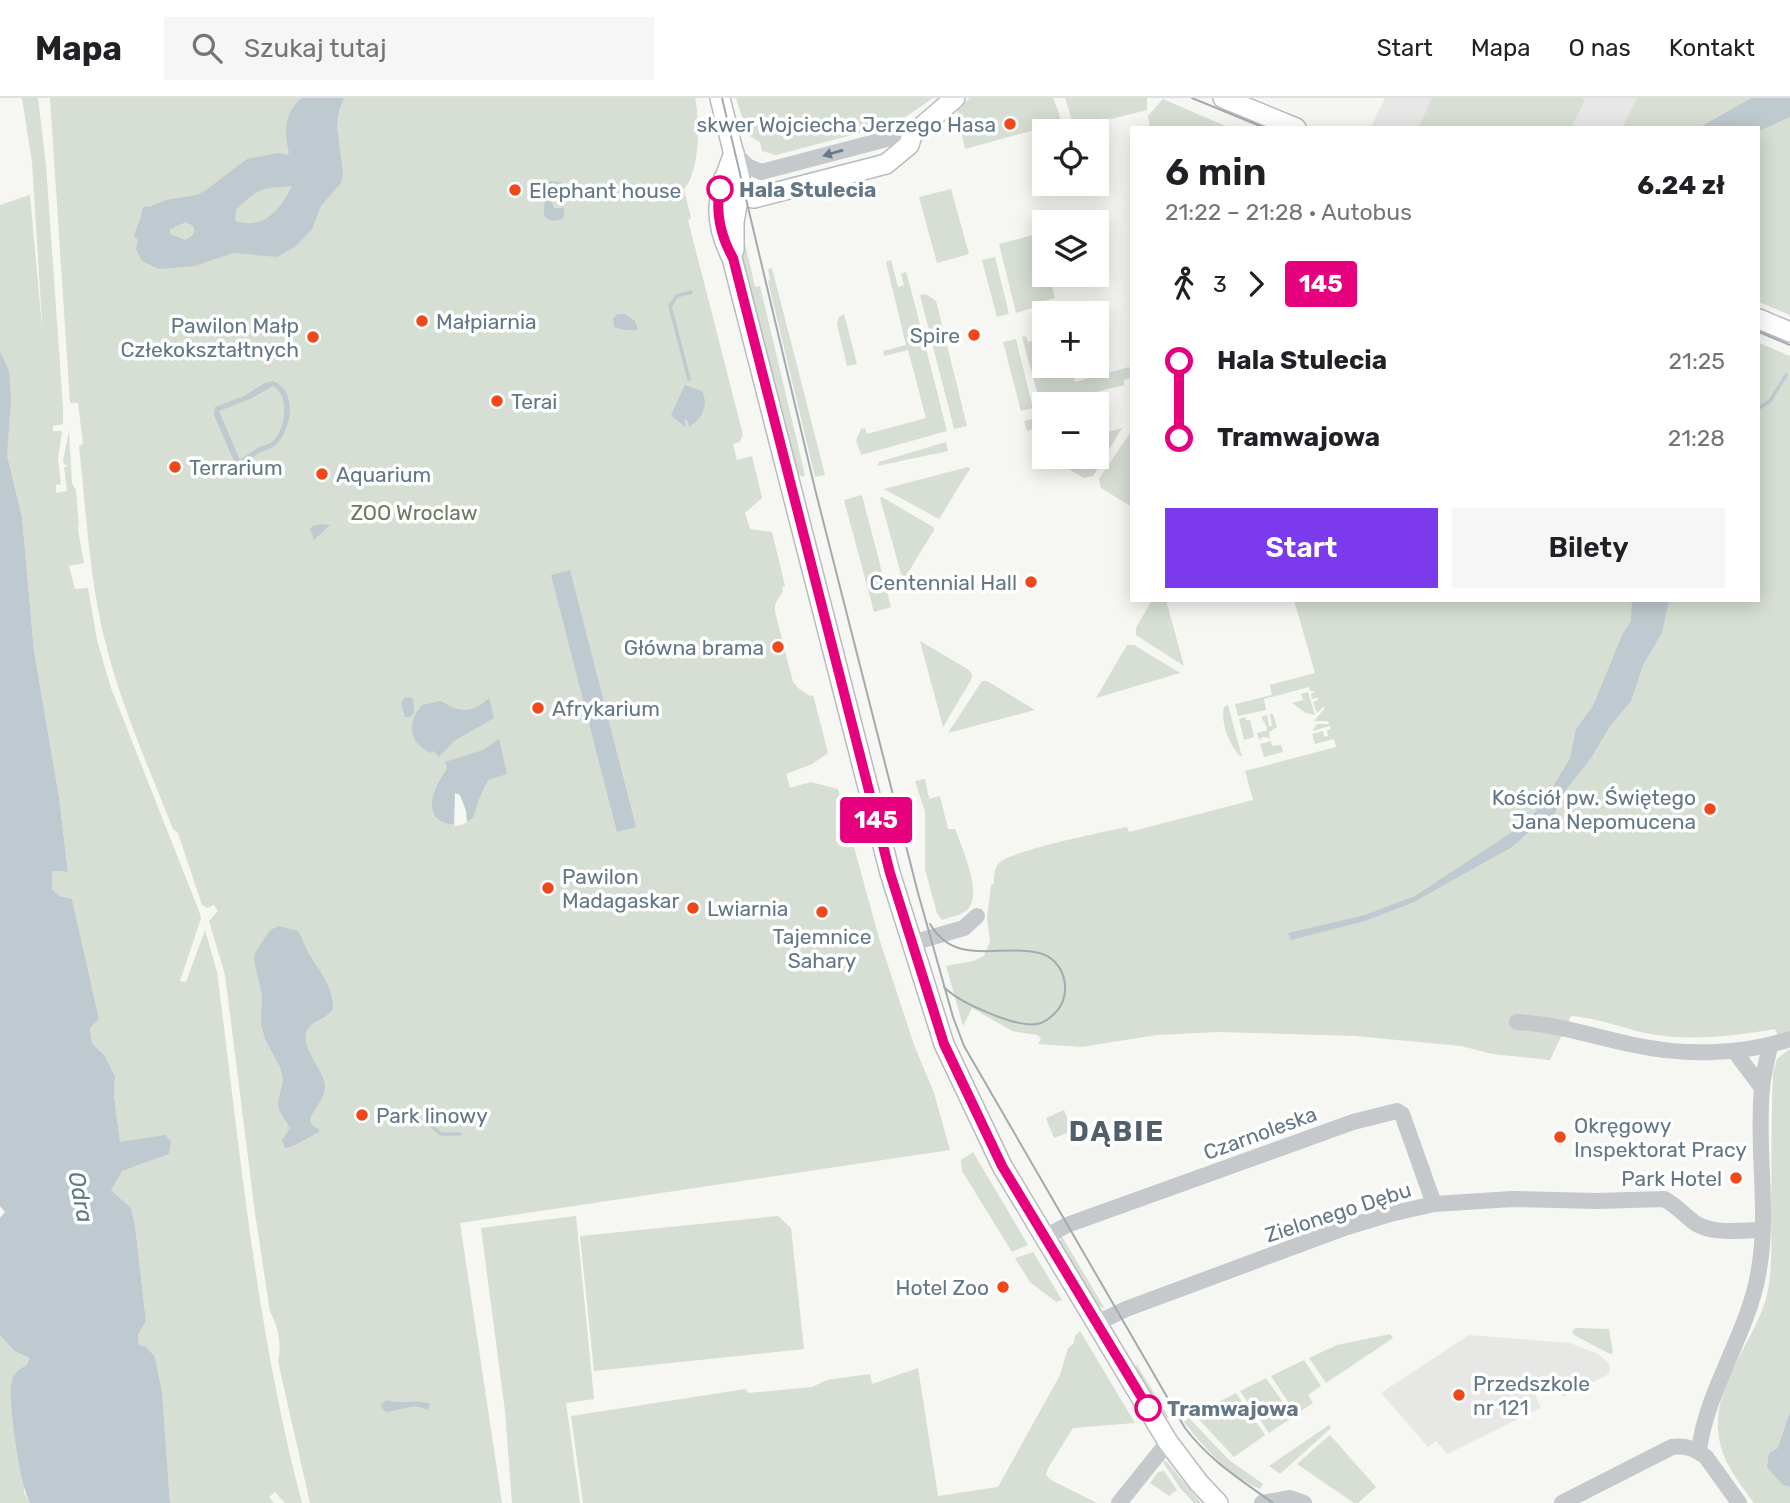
<!DOCTYPE html>
<html lang="pl">
<meta charset="utf-8">
<style>
:root{--surface:#fff;--page:#f6f6f6;--text:#202124;--muted:#757577;--line:#e0e0e0;--accent:#7c3aed}
body{margin:0;font-family:Rubik,sans-serif;background:var(--page);color:var(--text);height:100vh;display:flex;flex-direction:column;font-size:26px;white-space:nowrap}
*{box-sizing:border-box;margin:0}
p{font-size:23px;color:var(--muted)}
.icon{flex:none;width:38px;height:38px;fill:none;stroke:currentColor;stroke-width:2;stroke-linecap:round;stroke-linejoin:round}
.map{position:relative;flex:1;overflow:hidden}
.sheet{position:absolute;left:1130px;top:28px;width:630px;height:476px;display:flex;flex-direction:column;background:var(--surface);border-radius:0px;box-shadow:0 4px 18px #0003}
.sheet>*{flex:none}
.badge{padding:0 14px;border-radius:5px;font-size:24px;line-height:46px}
.buttons{position:absolute;left:1032px;top:21px;display:grid;gap:14px}
.buttons a{display:grid;place-items:center;width:77px;height:77px;border-radius:0px;background:var(--surface);box-shadow:0 4px 18px #0003;font-size:35px}
.map>.badge{position:absolute;translate:-50% -50%;box-shadow:0 0 0 4px #fff}
.legs{display:flex;align-items:center;gap:10px;height:77px;padding:0 35px;font-size:23px}
.legs p{margin-inline-start:auto}
.overview{display:flex;align-items:center;justify-content:space-between;height:119px;padding:0 35px}
h1{font-size:38px;font-weight:600;line-height:52px}
.cta{display:flex;gap:14px;margin-top:auto;padding:14px 35px}
.cta a{flex:1;height:80px;border-radius:0px;background:var(--accent);color:#fff;font-size:28px;font-weight:600;line-height:80px;text-align:center}
.cta a+a{background:var(--page);color:var(--text)}
ul{padding:0 35px;list-style:none}
li{display:flex;align-items:center;gap:24px;height:77px;font-size:26px}
li i{display:grid;place-items:center;width:10px;height:100%;margin:0 9px;background:currentColor}
li i::after{content:'';width:18px;height:18px;margin:-9px;border:5px solid;border-radius:50%;background:var(--surface)}
li p{margin-inline-start:auto}
li:first-child i{background:linear-gradient(#0000 50%,currentColor 0)}
li:last-child i{background:linear-gradient(currentColor 50%,#0000 0)}
header{display:flex;align-items:center;gap:42px;box-sizing:border-box;height:98px;padding:0 35px;background:var(--surface);border-bottom:2px solid var(--line)}
header strong{font-size:33px}
nav{display:flex;gap:38px;margin-inline-start:auto;font-size:24px}
.search{width:490px;height:63px;background:var(--page);display:flex;align-items:center;gap:18px;box-sizing:border-box;padding:0 24px;border-radius:0px;color:var(--muted);font-size:26px}
.map>svg:first-child{display:block}
.built{fill:#e7e8e6}
.green{fill:#d7ded3}
.water{fill:#becacf;fill-rule:evenodd}
.pier{fill:#f6f6f2}
.lines{fill:none;stroke-linecap:round;stroke-linejoin:round}
.stream{stroke:#becacf;stroke-width:3.5}
.major-casing{stroke:#b8bcc0;stroke-width:22}
.minor{stroke:#c5c9cc;stroke-width:16}
.major{stroke:#fff;stroke-width:19}
.tram{stroke:#a3aab0;stroke-width:2}
.oneway{fill:#687b8a}
.line-1-casing{stroke:#fff;stroke-width:16}
.line-1{stroke:#e6007e;stroke-width:10}
.poi-dot{fill:#f04818;stroke:#fff;stroke-width:2.5}
.stop-1-dot{fill:#fff;stroke:#e6007e;stroke-width:3.5}
.labels{text-anchor:middle;dominant-baseline:central;stroke-width:7;stroke-linejoin:round;paint-order:stroke}
.poi-label{font-size:21px;fill:#637786;stroke:#fff;text-anchor:start}
.stop-label{font-size:21px;font-weight:bold;fill:#637786;stroke:#fff;text-anchor:start}
.park-label{font-size:21px;fill:#687c62;stroke:#fff}
.street-label{font-size:21px;fill:#637786;stroke:#fff}
.water-label{font-size:23px;font-style:italic;fill:#5f7983;stroke:#fff}
.district-label{font-size:28px;font-weight:bold;letter-spacing:2px;fill:#515f6a;stroke:#fff}
</style>
<header>
<strong>Mapa</strong>
<div class="search"><svg class="icon" aria-label="search" viewBox="0 0 24 24"><circle cx="10" cy="10" r="6"/><path d="M15 15l6 6"/></svg>Szukaj tutaj</div>
<nav><a>Start</a><a>Mapa</a><a>O nas</a><a>Kontakt</a></nav>
</header>
<div class="map">
<svg width="1790" height="1405" viewBox="0 0 1790 1405">
<rect width="100%" height="100%" fill="#f6f6f2"/>
<g class="built">
<path d="M1385,0H1637L1622,30H1370Z"/>
<path d="M1469,1237L1570,1245L1598,1256L1609,1265L1610,1273L1607,1277L1563,1299L1553,1277L1531,1287L1541,1310L1447,1356L1436,1343L1428,1349L1381,1295Z"/>
</g>
<g class="green">
<path d="M22,0H38L46,67L63,310V326L53,328V333H62L58,361L61,386L56,387V395L67,393L64,369L68,368L64,366L63,363L69,333L72,386L76,392L79,430L77,426L84,465L69,468L75,491L88,490L97,542L111,590L199,813L201,820L180,883L186,884L205,832L217,874C240,1051 256,1232 302,1405H285L275,1394L269,1399L274,1405H170L162,1294L155,1259L139,1247L138,1237L146,1223L135,1127L131,1110L111,1092L121,1073L169,1056L165,1038L120,1045L114,997L115,978L105,958L92,945L90,930L99,921L72,801L58,798L52,791V773L68,774L59,699L34,553L22,419L7,357L2,257L0,253V107L30,97L43,240L32,64Z"/>
<path d="M50,0H695C700,22 700,74 684,91L691,120L688,122L743,337L740,344L733,346L737,362L752,358L762,400L745,415L750,431L772,434L785,488L782,489L783,493L775,506V514L793,584L798,590L810,598L813,597L828,655L812,666L786,676L790,690L811,684L838,691L879,840L914,947L934,995L950,1052L460,1125L502,1405H310L278,1263C282,1248 278,1227 270,1214L255,1115L225,877L209,823L218,813L214,807L207,810L202,807L178,735L173,731C148,668 120,605 104,539C89,477 86,411 79,348L83,346L78,305H70Z"/>
<path d="M736,0H933L897,25L776,57L762,53L760,44L748,37Z"/>
<path d="M970,0H1053C1057,11 1065,24 1056,33H1045V36L1042,30L965,51L957,12Z"/>
<path d="M1065,0H1147V12L1079,29L1073,25Z"/>
<path d="M1432,0H1580L1585,2L1571,30H1418Z"/>
<path d="M1637,0H1790V217L1759,204V30H1622Z"/>
<path d="M1163,1L1230,30H1150L1148,18Z"/>
<path d="M951,91L969,156L937,165L919,99Z"/>
<path d="M742,132L755,189L760,188L805,377L803,379L796,375L744,168L741,155Z"/>
<path d="M1041,135L1044,148L1040,150L1045,177H1049L1055,200L1035,205V209L1016,215L999,146Z"/>
<path d="M995,159L1009,216L997,219L982,162Z"/>
<path d="M891,162L898,189L904,187L901,176L906,174L908,180L947,333L861,357L856,342L861,331L865,330L867,336L926,320L908,252L884,258L883,253L906,247L886,164Z"/>
<path d="M772,170L825,377L815,379L768,183L770,182L768,171Z"/>
<path d="M926,196L936,203L967,328L954,331L920,197Z"/>
<path d="M844,216L857,266L847,268L837,226L839,219Z"/>
<path d="M1041,234L1045,238V268H1071L1075,284L1129,269L1132,279L1124,282V287L1041,308L1022,239L1026,238L1028,244L1038,241L1037,236Z"/>
<path d="M1016,241L1033,310L1021,313L1003,244Z"/>
<path d="M1759,245L1790,258V937L1779,941L1775,931C1733,938 1687,944 1645,935C1619,929 1598,920 1571,918L1550,962L1493,956L1461,948L1355,938L1288,936L1218,934L1157,937L1081,949L1038,946L1041,941L1037,937L1012,933L972,910L963,928L946,868L973,863L984,858L990,843L987,820L991,787L994,786C994,779 994,771 999,765C1012,752 1104,734 1127,729L1129,734L1253,702L1245,673L1336,649L1334,641L1315,646L1312,636L1323,633L1324,639L1328,638L1327,632L1331,631L1330,628L1312,633L1317,626H1329L1328,623H1314L1325,610L1324,608L1317,615L1313,604L1318,602V600L1312,601L1311,596L1316,594L1310,593L1309,589L1264,601L1266,612L1238,618L1235,606L1272,597L1270,587L1315,575L1294,502H1759Z"/>
<path d="M1045,318V328L1027,333L1024,323Z"/>
<path d="M1122,330L1093,378L1084,380L1048,359H1097V337Z"/>
<path d="M1130,335L1132,344V409L1101,390L1099,381Z"/>
<path d="M946,344L948,353L877,368L879,364Z"/>
<path d="M968,369L970,371L966,377L939,421L884,391Z"/>
<path d="M862,397L891,509L874,514L844,402Z"/>
<path d="M882,399L933,429L934,432L903,483L880,400Z"/>
<path d="M1152,502H1166L1184,568L1136,537V530Z"/>
<path d="M920,543L969,572L972,576L971,582L943,629Z"/>
<path d="M1127,547H1134L1180,575L1096,600Z"/>
<path d="M982,583H987L1035,612L948,635Z"/>
<path d="M1308,594L1315,617L1306,615L1292,605L1303,602L1301,596Z"/>
<path d="M1228,607L1242,659C1230,651 1220,623 1224,609Z"/>
<path d="M1270,616H1273L1277,629L1269,634L1270,640L1263,639L1259,642L1257,635L1266,633L1267,629L1261,619L1267,617L1269,628H1272Z"/>
<path d="M1245,619L1246,622H1250L1254,639L1244,642L1239,621Z"/>
<path d="M1271,643L1272,648L1281,647L1283,654L1264,659L1260,646Z"/>
<path d="M925,681L929,701L940,698L948,731H955C962,750 983,796 968,811C961,818 950,819 942,822L937,815L925,771V714L915,683Z"/>
<path d="M1790,951V1405H1754C1736,1380 1717,1357 1718,1325C1718,1278 1756,1241 1767,1197C1773,1169 1771,1140 1771,1112C1772,1066 1771,1020 1773,974L1777,961Z"/>
<path d="M1064,1012L1072,1033L1054,1040L1046,1020Z"/>
<path d="M973,1054L1028,1147L1012,1154L962,1073L961,1062Z"/>
<path d="M576,1118L594,1301L566,1305L580,1405H512L505,1313L481,1130Z"/>
<path d="M778,1118L791,1130L804,1251L594,1273L580,1138Z"/>
<path d="M1061,1137L1105,1211L1095,1206L1059,1145Z"/>
<path d="M1033,1154L1062,1202L1056,1204L1030,1184L1015,1160Z"/>
<path d="M1576,1230L1609,1231L1613,1255L1610,1256L1574,1237L1572,1233Z"/>
<path d="M1080,1233L1135,1325L1073,1330L1048,1370L1046,1377L1051,1382L1097,1405H583L571,1318L746,1291L748,1295L812,1289L827,1282L870,1276L872,1286L918,1270L938,1398L998,1389L1060,1277L1068,1250L1074,1245L1075,1238Z"/>
<path d="M1390,1236L1393,1240L1326,1285L1309,1260L1337,1247Z"/>
<path d="M0,1237L14,1253L30,1260L26,1268L24,1395L30,1405H0Z"/>
<path d="M1304,1262L1321,1288L1308,1297L1313,1305L1296,1316L1271,1278Z"/>
<path d="M1137,1267L1169,1320L1163,1319L1134,1270Z"/>
<path d="M1266,1280L1293,1319L1269,1335L1240,1293Z"/>
<path d="M1236,1295L1265,1337L1234,1359L1194,1316Z"/>
<path d="M1189,1320L1229,1362L1263,1386L1260,1391C1230,1378 1204,1350 1184,1324Z"/>
<path d="M1329,1327L1331,1330L1280,1376L1269,1368Z"/>
<path d="M1330,1337L1376,1389L1358,1405H1354L1297,1366Z"/>
<path d="M1161,1361L1168,1365L1201,1405H1194L1180,1390Z"/>
<path d="M1164,1373L1177,1392L1169,1398L1150,1385L1158,1374Z"/>
</g>
<g class="water">
<path d="M301,0H344L339,13L337,28L343,76L341,85L321,108L312,131L295,149L277,159L233,155L195,168L159,171L142,163L136,151L138,142L134,138C136,129 143,118 142,110L146,108L149,109L166,102L197,97L206,92L247,61L278,55L287,57L289,55C284,34 284,16 301,0ZM292,88C280,112 264,132 235,123L236,112C259,89 260,91 292,88ZM186,124L193,128L195,133L192,138L185,142L170,136V131Z"/>
<path d="M1751,0H1790V19L1759,33V30H1699Z"/>
<path d="M545,83L563,84L562,92L554,94L552,104L554,110H564V119C558,124 550,124 544,118Z"/>
<path d="M618,216H625L635,223L638,232H624L614,229L613,220Z"/>
<path d="M0,253L9,273L11,300L7,357L22,419L34,553L59,699L68,774L52,773V791L59,798L72,801L99,921L90,930L92,945L105,958L115,978L114,997L120,1044L165,1037L171,1043L169,1056L122,1073L111,1092L131,1110L135,1127L146,1223L138,1237L139,1247L146,1249L155,1259L162,1294L170,1405H30C20,1387 9,1310 11,1288C12,1278 17,1271 26,1268L30,1260L14,1253L0,1237V1120L5,1114L0,1108Z"/>
<path d="M273,283C297,292 292,328 278,345C273,351 266,351 259,355C251,360 245,368 236,368L214,317L215,309L244,298L265,285ZM273,288C290,298 286,330 273,343C269,347 263,347 258,350C252,353 246,358 240,362L219,313L250,301Z"/>
<path d="M685,287L702,293C709,307 702,321 689,329L688,323L685,321V329L671,317Z"/>
<path d="M321,426L330,427L314,442L310,431L313,428Z"/>
<path d="M570,472L636,729L617,734L551,477Z"/>
<path d="M1632,502H1669L1662,535L1643,567L1631,603L1610,628L1591,660L1565,693L1553,719L1542,723L1512,749L1414,804L1365,823L1291,842L1288,835L1365,817L1415,798L1527,724L1547,699L1570,660L1576,631L1593,608L1623,535L1631,523Z"/>
<path d="M409,599L413,601L414,615L410,619H405L401,605L404,600Z"/>
<path d="M489,600L494,620L454,643L439,659L434,653L430,655C409,643 406,626 422,607L441,603C460,615 472,616 489,600Z"/>
<path d="M499,641L507,676L488,682L479,701L473,720C452,734 424,724 434,695C436,687 443,678 447,670L445,664L483,652Z"/>
<path d="M279,828L298,833C302,839 304,847 308,854C319,874 333,886 333,911C325,921 319,921 311,927C293,943 324,970 325,988C325,1002 313,1010 310,1023L313,1028L319,1031V1034L293,1048L285,1050L282,1042L290,1030L279,1012L278,1004L283,982L280,969L265,941L261,926L262,897L254,862L255,855L270,832Z"/>
<path d="M386,1302C401,1307 415,1301 430,1306L428,1312L415,1308L387,1314L383,1312L381,1307Z"/>
<path d="M1790,1314V1389L1783,1387L1767,1369L1769,1355L1778,1350Z"/>
</g>
<path class="pier" d="M455,695L460,697L466,713L467,724L462,727L454,728Z"/>
<g class="lines">
<g class="stream">
<path d="M689,281L670,208L677,198L691,194"/>
<path d="M1759,310L1770,303L1786,277"/>
<path d="M408,1012L415,1021L428,1025L441,1036H460"/>
</g>
<defs>
<g id="major">
<path d="M720,0L740,81V90L734,124V152"/>
<path d="M1223,0L1296,30"/>
<path d="M734,55C718,96 711,119 732,160L890,775L944,946L1002,1068L1168,1344L1199,1385L1218,1405"/>
<path d="M724,80L739,98L754,100L886,66L909,47L912,37L955,0"/>
<path d="M1759,221L1790,234"/>
</g>
</defs>
<use href="#major" class="major-casing"/>
<g class="minor">
<path d="M734,55L747,68L761,74L902,37H912"/>
<path d="M912,845L964,830L977,818"/>
<path d="M1517,924C1558,926 1595,939 1634,947C1685,958 1741,957 1790,941"/>
<path d="M1735,954L1762,990"/>
<path d="M1045,1139L1067,1127L1353,1024L1397,1013L1402,1016L1434,1106"/>
<path d="M1097,1225L1126,1211L1347,1129L1390,1116L1434,1106L1512,1101L1597,1103L1664,1101C1676,1107 1684,1117 1695,1125C1713,1137 1742,1132 1762,1132"/>
<path d="M1699,1353C1706,1293 1747,1237 1758,1177C1770,1116 1756,1052 1762,990C1763,976 1767,962 1770,948"/>
<path d="M1119,1405L1168,1344"/>
<path d="M1262,1405L1290,1400L1304,1405"/>
<path d="M1562,1405L1672,1349C1686,1347 1695,1351 1706,1359L1739,1405"/>
</g>
<use href="#major" class="major"/>
<g class="tram">
<path d="M722,0L816,395L918,795L953,919L964,948L1185,1330C1209,1362 1241,1382 1273,1405"/>
<path d="M1192,0L1265,30"/>
<path d="M1759,234L1790,247"/>
<path d="M930,826C956,870 1000,845 1039,855C1065,861 1074,896 1055,915C1050,920 1044,925 1037,926C1016,930 958,904 944,889"/>
</g>
</g>
<defs><path id="oneway-solid" d="M-6-.8H1V-3.2L6.5 0L1 3.2V.8H-6Z" transform="scale(1.75)"/></defs>
<use class="oneway" href="#oneway-solid" transform="translate(833 55) rotate(164)"/>
<g class="lines">
<defs>
<path id="line-1" d="M720,91C715,114 721,139 733,160L890,775L944,946L1002,1068L1148,1310"/>
</defs>
<use href="#line-1" class="line-1-casing"/>
<use href="#line-1" class="line-1"/>
</g>
<g class="poi-dot">
<circle cx="1010" cy="26" r="7"/>
<circle cx="515" cy="92" r="7"/>
<circle cx="422" cy="223" r="7"/>
<circle cx="974" cy="237" r="7"/>
<circle cx="313" cy="239" r="7"/>
<circle cx="497" cy="303" r="7"/>
<circle cx="175" cy="369" r="7"/>
<circle cx="322" cy="376" r="7"/>
<circle cx="1031" cy="484" r="7"/>
<circle cx="778" cy="549" r="7"/>
<circle cx="538" cy="610" r="7"/>
<circle cx="1710" cy="711" r="7"/>
<circle cx="548" cy="790" r="7"/>
<circle cx="693" cy="810" r="7"/>
<circle cx="822" cy="814" r="7"/>
<circle cx="362" cy="1017" r="7"/>
<circle cx="1560" cy="1039" r="7"/>
<circle cx="1736" cy="1080" r="7"/>
<circle cx="1003" cy="1189" r="7"/>
<circle cx="1459" cy="1297" r="7"/>
</g>
<g class="stop-1-dot">
<circle cx="720" cy="91" r="12"/>
<circle cx="1148" cy="1310" r="12"/>
</g>
<g class="labels">
<g class="poi-label">
<text x="996" y="26" text-anchor="end">skwer Wojciecha Jerzego Hasa</text>
<text x="529" y="92">Elephant house</text>
<text x="436" y="223">Małpiarnia</text>
<text x="299" y="227" text-anchor="end">Pawilon Małp<tspan x="299" dy="24">Człekokształtnych</tspan></text>
<text x="960" y="237" text-anchor="end">Spire</text>
<text x="511" y="303">Terai</text>
<text x="189" y="369">Terrarium</text>
<text x="336" y="376">Aquarium</text>
<text x="1017" y="484" text-anchor="end">Centennial Hall</text>
<text x="764" y="549" text-anchor="end">Główna brama</text>
<text x="552" y="610">Afrykarium</text>
<text x="1696" y="699" text-anchor="end">Kościół pw. Świętego<tspan x="1696" dy="24">Jana Nepomucena</tspan></text>
<text x="562" y="778">Pawilon<tspan x="562" dy="24">Madagaskar</tspan></text>
<text x="707" y="810">Lwiarnia</text>
<text x="822" y="838" text-anchor="middle">Tajemnice<tspan x="822" dy="24">Sahary</tspan></text>
<text x="376" y="1017">Park linowy</text>
<text x="1574" y="1027">Okręgowy<tspan x="1574" dy="24">Inspektorat Pracy</tspan></text>
<text x="1722" y="1080" text-anchor="end">Park Hotel</text>
<text x="989" y="1189" text-anchor="end">Hotel Zoo</text>
<text x="1473" y="1285">Przedszkole<tspan x="1473" dy="24">nr 121</tspan></text>
</g>
<g class="stop-label">
<text x="739" y="91">Hala Stulecia</text>
<text x="1167" y="1310">Tramwajowa</text>
</g>
<g class="park-label">
<text x="414" y="414">ZOO Wroclaw</text>
</g>
<g class="street-label">
<text transform="translate(1260 1035) rotate(-20)">Czarnoleska</text>
<text transform="translate(1338 1114) rotate(-18)">Zielonego Dębu</text>
</g>
<g class="water-label">
<text transform="translate(81 1099) rotate(79)">Odra</text>
</g>
<g class="district-label">
<text x="1117" y="1033">DĄBIE</text>
</g>
</g>
</svg>
<div class="buttons">
<a><svg class="icon" aria-label="locate" viewBox="0 0 24 24"><circle cx="12" cy="12" r="6"/><path d="M12 2v4M12 18v4M2 12h4M18 12h4"/></svg></a>
<a><svg class="icon" aria-label="layers" viewBox="0 0 24 24"><path d="M12 4l9 5-9 5-9-5zM3 14l9 5 9-5"/></svg></a>
<a>+</a>
<a>−</a>
</div>
<b class="badge" style="left:876px;top:722px;background:#e6007e;color:#fff">145</b>
<section class="sheet">
<div class="overview"><div><h1>6 min</h1><p>21:22 – 21:28 · Autobus</p></div><b>6.24 zł</b></div>
<div class="legs"><svg class="icon" aria-label="walk" viewBox="0 0 24 24"><circle cx="13" cy="4" r="2"/><path d="M13 8l-2 6 4 7M11 14l-3 7M7 12l3-4h3l4 4"/></svg>3<svg class="icon" aria-label="forward" viewBox="0 0 24 24"><path d="M9 5l7 7-7 7"/></svg><b class="badge" style="background:#e6007e;color:#fff">145</b></div>
<ul>
<li><i style="color:#e6007e"></i><b>Hala Stulecia</b><p>21:25</p></li>
<li><i style="color:#e6007e"></i><b>Tramwajowa</b><p>21:28</p></li>
</ul>
<div class="cta"><a>Start</a><a>Bilety</a></div>
</section>
</div>
